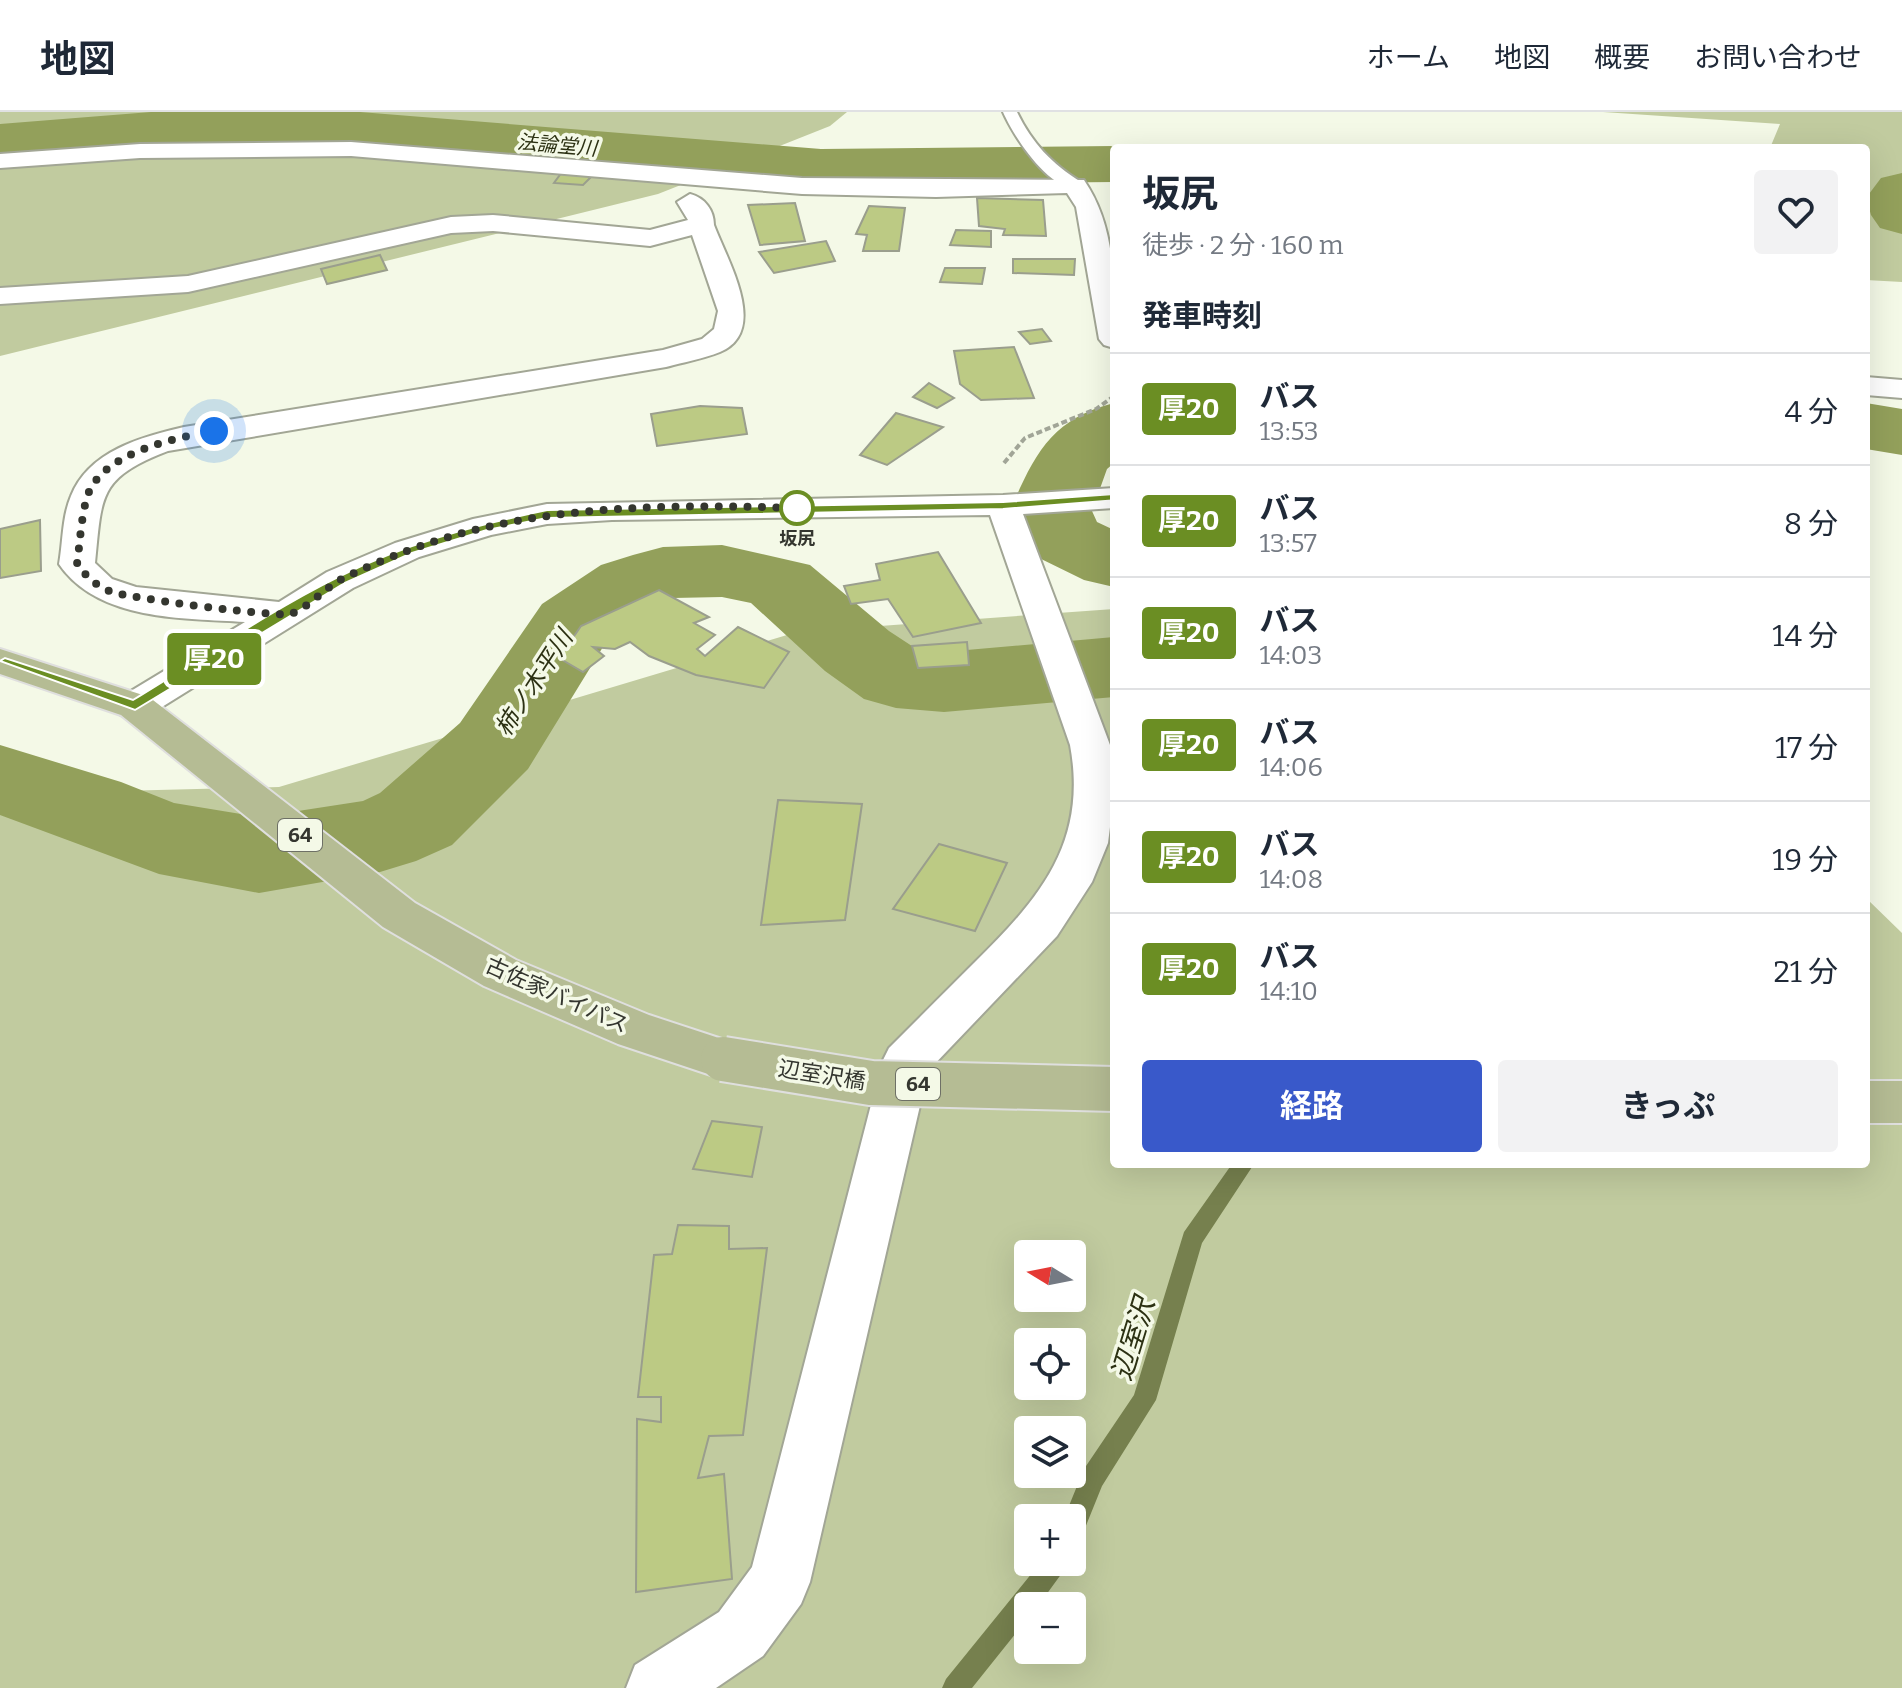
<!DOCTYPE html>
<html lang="ja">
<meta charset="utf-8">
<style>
:root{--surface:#fff;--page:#f2f2f3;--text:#1f2937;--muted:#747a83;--line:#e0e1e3;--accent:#3959ca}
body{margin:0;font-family:Bitter,"Noto Sans JP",serif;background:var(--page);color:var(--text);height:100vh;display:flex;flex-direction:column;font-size:30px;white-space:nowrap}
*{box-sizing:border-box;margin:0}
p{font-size:26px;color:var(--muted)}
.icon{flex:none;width:44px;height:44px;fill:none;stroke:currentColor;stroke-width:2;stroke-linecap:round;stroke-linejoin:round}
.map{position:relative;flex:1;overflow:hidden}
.panel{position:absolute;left:1110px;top:32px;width:760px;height:1024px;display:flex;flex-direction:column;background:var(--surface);border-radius:8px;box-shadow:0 8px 32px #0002}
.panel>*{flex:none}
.badge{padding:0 16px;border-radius:6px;font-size:28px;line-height:52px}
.needle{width:52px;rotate:280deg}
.fabs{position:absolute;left:1014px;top:1128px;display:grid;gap:16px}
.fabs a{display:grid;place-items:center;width:72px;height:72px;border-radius:8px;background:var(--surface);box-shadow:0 8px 32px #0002;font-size:40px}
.you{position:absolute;width:40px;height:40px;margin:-20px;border:6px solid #fff;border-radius:50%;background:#1a73e8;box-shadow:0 0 0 12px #1a73e833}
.map>.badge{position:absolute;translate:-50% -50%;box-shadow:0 0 0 4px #fff}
h2{padding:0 32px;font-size:30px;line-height:72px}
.round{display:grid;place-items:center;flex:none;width:84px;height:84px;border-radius:8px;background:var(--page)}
.headline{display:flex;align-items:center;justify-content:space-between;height:136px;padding:0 32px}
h1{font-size:38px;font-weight:700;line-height:60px}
.action{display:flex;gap:16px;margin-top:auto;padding:16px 32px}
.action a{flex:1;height:92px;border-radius:8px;background:var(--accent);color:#fff;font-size:32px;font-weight:700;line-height:92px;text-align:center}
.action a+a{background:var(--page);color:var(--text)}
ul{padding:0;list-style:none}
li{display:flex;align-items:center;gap:24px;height:112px;padding:0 32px;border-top:2px solid var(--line)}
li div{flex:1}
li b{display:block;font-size:30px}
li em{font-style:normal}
li .badge{min-width:88px;font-weight:700;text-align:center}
header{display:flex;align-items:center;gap:48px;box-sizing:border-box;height:112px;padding:0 40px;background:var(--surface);border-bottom:2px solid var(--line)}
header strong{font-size:38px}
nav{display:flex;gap:44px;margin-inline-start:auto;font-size:28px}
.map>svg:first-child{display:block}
.green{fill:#c1cb9f;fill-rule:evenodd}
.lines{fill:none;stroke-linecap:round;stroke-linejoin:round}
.stream{fill:#76804e;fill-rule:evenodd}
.river{fill:#93a05b;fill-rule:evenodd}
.building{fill:#bcca84;stroke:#9a9e8d;stroke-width:2}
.service-casing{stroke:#a2a695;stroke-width:4}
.minor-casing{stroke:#a2a695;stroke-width:4}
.primary-casing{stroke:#dfdfde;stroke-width:4}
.path{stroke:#a1a597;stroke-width:4;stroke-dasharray:6 3;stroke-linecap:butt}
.service{fill:#fff;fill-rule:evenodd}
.minor{fill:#fff;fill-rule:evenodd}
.primary{fill:#b5bc94;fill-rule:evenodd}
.primary-bridge-casing{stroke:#dfdfde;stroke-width:48;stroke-linecap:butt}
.primary-bridge{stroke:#b5bc94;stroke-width:44}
.line{fill:#6b8e23;stroke:#fff;stroke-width:2}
.walk{stroke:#34362f;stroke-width:8;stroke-dasharray:0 14.4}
.stop-dot{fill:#fff;stroke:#6b8e23;stroke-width:4}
.labels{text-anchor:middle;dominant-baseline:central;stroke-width:7;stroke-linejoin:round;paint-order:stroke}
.far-stop-label{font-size:18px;font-weight:bold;fill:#34362f;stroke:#f4f9e7}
.far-water-label{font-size:20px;font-style:italic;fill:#2c3113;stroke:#f4f9e7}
.shield{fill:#f4f9e7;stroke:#6e7066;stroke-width:2}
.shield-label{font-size:20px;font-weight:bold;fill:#34362f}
.street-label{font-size:22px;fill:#34362f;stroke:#f4f9e7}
.water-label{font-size:24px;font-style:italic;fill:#2c3113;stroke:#f4f9e7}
.near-water-label{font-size:28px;font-style:italic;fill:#2c3113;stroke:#f4f9e7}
</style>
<header>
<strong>地図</strong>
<nav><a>ホーム</a><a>地図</a><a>概要</a><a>お問い合わせ</a></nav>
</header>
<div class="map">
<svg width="1902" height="1576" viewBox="0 0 1902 1576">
<rect width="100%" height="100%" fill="#f4f9e7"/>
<g class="green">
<path d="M0,0H847L830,14L658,82L0,244Z"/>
<path d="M1603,0H1902V170L1866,168V36H1770L1780,12Z"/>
<path d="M1114,497V1052H1866V786L1902,821V1576H0V682L279,675L797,520ZM1028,1142H1072V1186H1028ZM1028,1230H1072V1274H1028ZM1028,1318H1072V1362H1028ZM1028,1406H1072V1450H1028ZM1028,1494H1072V1538H1028Z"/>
</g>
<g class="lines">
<g class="stream">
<path d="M1232,1052H1254L1202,1131L1156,1288L1102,1374L1081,1426L1072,1429V1406H1064L1084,1357L1134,1283L1184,1120Z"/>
<path d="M1041,1450H1070L1038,1494H1028V1506L972,1576H942L946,1567Z"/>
</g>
<g class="river">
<path d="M151,0H360L821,37L1114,34L1121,36H1114V70L821,73L312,30L163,33L0,46V12Z"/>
<path d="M1902,61V122L1880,116L1871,103L1866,86L1881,66Z"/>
<path d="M1114,291V351L1107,357L1092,399L1097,410L1114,418V475L1084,468L1033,443L1010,399C1034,343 1051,307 1114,291Z"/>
<path d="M1866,291L1902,297V343L1866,337Z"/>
<path d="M722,433L810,453L889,519L918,538L944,540L1114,525V585L944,600L896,596L864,587L825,559L751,491L722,485L673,486L661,491L606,530L528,657L452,733L416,749L380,760L259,781L159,762L0,703V633L121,670L174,691L259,705L363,689L380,681L460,611L542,492L601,453L633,443L663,435Z"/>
</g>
</g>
<g class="building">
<path d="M562,60L593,63L583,73L554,71Z"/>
<path d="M977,86L1043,88L1046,124L1003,123L1005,117L979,114Z"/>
<path d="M795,91L805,129L760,133L748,93Z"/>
<path d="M869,94L905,96L899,139H863L867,123L856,122Z"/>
<path d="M956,118L991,119V135L950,133Z"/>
<path d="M826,129L835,149L774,161L759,140Z"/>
<path d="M380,143L387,158L327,172L321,157Z"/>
<path d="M1013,147H1075L1074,163L1013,161Z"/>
<path d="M945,156H985L982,172L940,170Z"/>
<path d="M1042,217L1051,229L1030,232L1019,220Z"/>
<path d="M1014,235L1034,286L981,288L960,272L954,239Z"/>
<path d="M929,271L954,286L937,296L913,285Z"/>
<path d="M700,294L742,296L747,322L657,334L651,302Z"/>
<path d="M896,301L943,315L887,353L860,343Z"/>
<path d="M40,408L41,459L0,466V417Z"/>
<path d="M938,440L981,511L913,525L888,487L851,492L844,474L880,468L876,452Z"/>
<path d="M659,478L709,505L694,511L715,523L697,537L705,544L738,515L789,540L764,576L696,563L649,544L630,530L615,537L593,535L604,544L583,560L559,546L581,514Z"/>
<path d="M967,530L969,553L918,556L912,534Z"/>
<path d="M778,688L862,692L845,808L761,813Z"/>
<path d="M939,732L1007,751L975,819L893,797Z"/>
<path d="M712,1009L762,1015L752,1065L693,1057Z"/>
<path d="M678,1113L729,1114V1137L767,1136L743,1323L709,1324L698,1366L724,1362L732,1467L636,1480L637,1307L661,1310V1285H638L654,1143L672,1142Z"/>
</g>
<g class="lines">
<defs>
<path id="service" d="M1003,0H1017C1032,31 1052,52 1081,70V76C1050,82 1013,23 1003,0Z"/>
<g id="minor">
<path d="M351,30L802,66L1084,68C1118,118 1114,177 1114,236L1104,233L1099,227L1076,95L1067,81L936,85L802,82L351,44L140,46L0,56V42L140,32Z"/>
<path d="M690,82C705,86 714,98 714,113C727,148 770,219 720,240C703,247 684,250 666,255L168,339C98,366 102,383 95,451L112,467L136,475L279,490L327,460L395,431L473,407L547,392L1003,383L1114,376V396L1023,402L1110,633L1114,683L1108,731L1092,770L1057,824L928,959L810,1470L801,1492L763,1544L716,1576H626L635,1553L719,1500L752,1455L882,950L889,936C918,907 947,878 975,850C1040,786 1088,730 1070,633L990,403L612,408L547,412L491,423L419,445L353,476L149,603L135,607L121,603L116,594L121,585L245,510C183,506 98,509 59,452C63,430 62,405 71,384C89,339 141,325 184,315L663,238L702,227L714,217L718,199L692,123L650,134L493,119L451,121L188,180L0,192V176L188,164L451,105L493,103L650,118L688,108L677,90Z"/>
<path d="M1866,265L1902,268V286L1866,283Z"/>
</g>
<g id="primary">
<path d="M0,537L149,585L415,791L516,848L649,903L740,933L747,947L740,961L723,967L618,932L484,874L383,815L121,603L0,562Z"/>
<rect x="1866" y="969" width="36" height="42"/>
</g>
</defs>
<use href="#service" class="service-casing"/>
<use href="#minor" class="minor-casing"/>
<use href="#primary" class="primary-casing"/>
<path class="path" d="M1004,351L1025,326L1096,297L1114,284"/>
<use href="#service" class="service"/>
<use href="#minor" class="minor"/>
<use href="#primary" class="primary"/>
<defs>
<path id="primary-bridge" d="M723,947L871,971L1114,977"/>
</defs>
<use href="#primary-bridge" class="primary-bridge-casing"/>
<use href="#primary-bridge" class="primary-bridge"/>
</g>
<path class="line" d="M1114,382L1120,386L1118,388L1003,397L547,406L487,418L412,441L345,471L135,598L0,549L5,546L133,588C201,547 267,500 338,465C404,432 475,413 547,398L1003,390Z"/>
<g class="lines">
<path class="walk" d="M214,319C175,326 101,341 87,385C81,406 80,431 77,452C86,464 95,473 109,479C126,486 275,505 290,502C307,497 324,477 340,468C361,457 385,447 407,439C530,392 667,392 797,396"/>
</g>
<circle class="stop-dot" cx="797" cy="396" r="16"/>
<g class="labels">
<g class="far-stop-label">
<text x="797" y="427">坂尻</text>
</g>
<g class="far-water-label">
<text transform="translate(557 33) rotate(5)">法論堂川</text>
</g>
<g class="shield">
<rect x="278" y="707" width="44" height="32" rx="6"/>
<rect x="896" y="956" width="44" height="32" rx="6"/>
</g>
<g class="shield-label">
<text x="300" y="723">64</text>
<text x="918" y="972">64</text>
</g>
<g class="street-label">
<text transform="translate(557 883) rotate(24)">古佐家バイパス</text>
<text transform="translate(822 963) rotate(9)">辺室沢橋</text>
</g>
<g class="water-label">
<text transform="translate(534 571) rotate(-57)">柿ノ木平川</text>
</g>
<g class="near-water-label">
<text transform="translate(1133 1227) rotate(-73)">辺室沢</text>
</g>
</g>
</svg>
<div class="fabs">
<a><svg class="needle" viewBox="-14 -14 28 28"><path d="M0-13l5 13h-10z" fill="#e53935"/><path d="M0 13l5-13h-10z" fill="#747a83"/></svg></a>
<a><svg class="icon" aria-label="locate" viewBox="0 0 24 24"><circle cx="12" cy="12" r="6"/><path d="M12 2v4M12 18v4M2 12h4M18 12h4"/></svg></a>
<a><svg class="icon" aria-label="layers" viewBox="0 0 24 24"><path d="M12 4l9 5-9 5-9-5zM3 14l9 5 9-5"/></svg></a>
<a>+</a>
<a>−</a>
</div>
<div class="you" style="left:214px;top:319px"></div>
<b class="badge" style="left:214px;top:547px;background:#6b8e23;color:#fff">厚20</b>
<section class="panel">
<div class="headline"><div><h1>坂尻</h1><p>徒歩 · 2 分 · 160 m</p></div><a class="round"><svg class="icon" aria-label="heart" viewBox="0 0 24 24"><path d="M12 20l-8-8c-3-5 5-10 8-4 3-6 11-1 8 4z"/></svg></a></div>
<h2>発車時刻</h2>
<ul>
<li><span class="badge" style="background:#6b8e23;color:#fff">厚20</span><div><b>バス</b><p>13:53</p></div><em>4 分</em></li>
<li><span class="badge" style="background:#6b8e23;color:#fff">厚20</span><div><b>バス</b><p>13:57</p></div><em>8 分</em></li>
<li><span class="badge" style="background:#6b8e23;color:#fff">厚20</span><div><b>バス</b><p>14:03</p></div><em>14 分</em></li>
<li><span class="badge" style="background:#6b8e23;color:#fff">厚20</span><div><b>バス</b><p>14:06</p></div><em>17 分</em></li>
<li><span class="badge" style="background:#6b8e23;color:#fff">厚20</span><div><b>バス</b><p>14:08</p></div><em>19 分</em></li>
<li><span class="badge" style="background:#6b8e23;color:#fff">厚20</span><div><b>バス</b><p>14:10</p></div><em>21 分</em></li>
</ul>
<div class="action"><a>経路</a><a>きっぷ</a></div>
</section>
</div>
